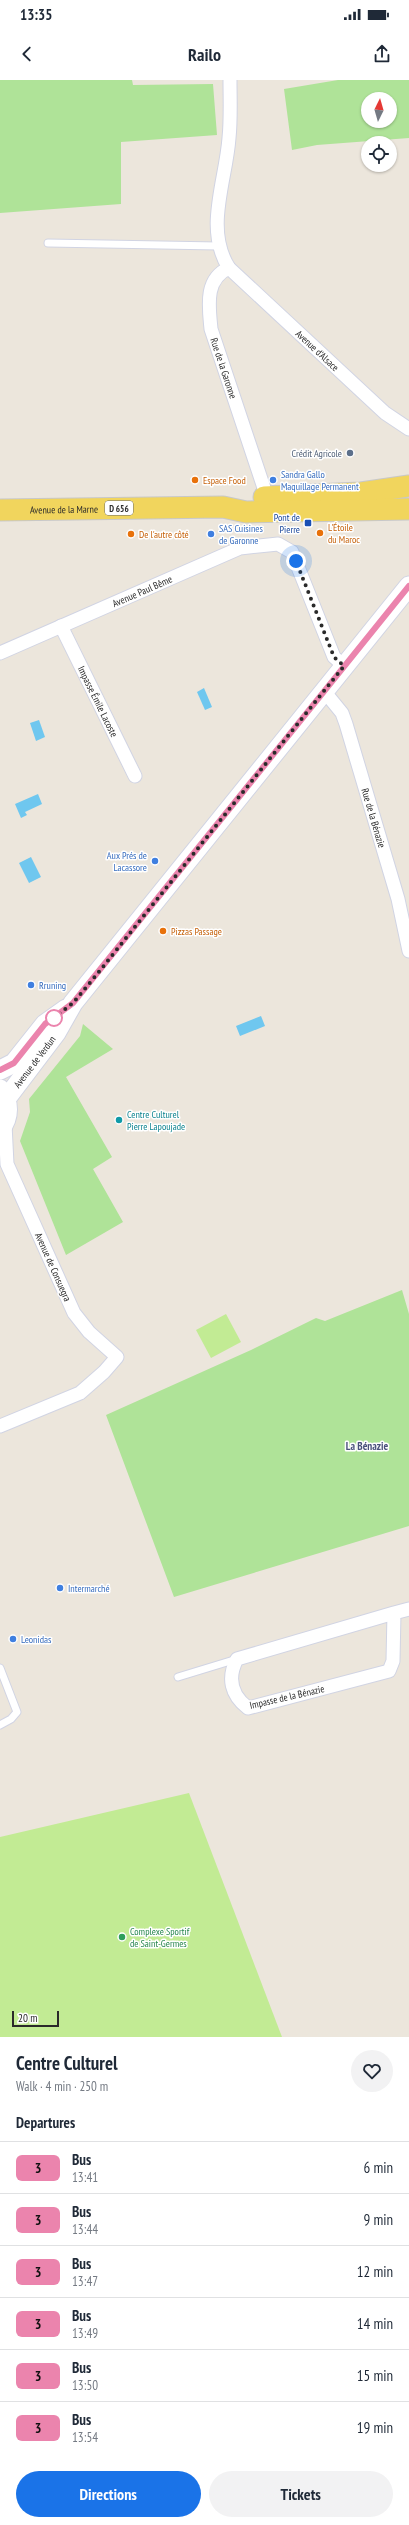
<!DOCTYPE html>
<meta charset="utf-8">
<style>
:root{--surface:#fff;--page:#f2f2f3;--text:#1f2937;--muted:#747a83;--line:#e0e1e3;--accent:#1a73e8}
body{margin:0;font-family:"PT Sans Narrow",sans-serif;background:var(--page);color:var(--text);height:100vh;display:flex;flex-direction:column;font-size:15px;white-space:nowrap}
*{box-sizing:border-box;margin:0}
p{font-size:13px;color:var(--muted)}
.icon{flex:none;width:22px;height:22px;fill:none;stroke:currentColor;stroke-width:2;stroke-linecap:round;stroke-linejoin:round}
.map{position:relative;height:1957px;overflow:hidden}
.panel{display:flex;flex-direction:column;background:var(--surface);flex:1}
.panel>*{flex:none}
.badge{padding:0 8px;border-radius:6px;font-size:14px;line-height:26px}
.needle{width:26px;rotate:5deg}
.controls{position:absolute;left:361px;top:12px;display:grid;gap:8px}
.controls a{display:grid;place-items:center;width:36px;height:36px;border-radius:50%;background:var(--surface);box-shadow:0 1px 3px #0004;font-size:20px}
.scale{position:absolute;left:12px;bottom:10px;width:47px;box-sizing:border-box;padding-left:4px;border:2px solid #2a2a2a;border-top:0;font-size:11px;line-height:14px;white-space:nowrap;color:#2a2a2a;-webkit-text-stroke:3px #fff;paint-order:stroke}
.you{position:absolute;width:20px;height:20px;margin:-10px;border:3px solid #fff;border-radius:50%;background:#1a73e8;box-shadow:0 0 0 6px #1a73e833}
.map>.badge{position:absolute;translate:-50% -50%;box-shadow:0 0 0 2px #fff}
h2{padding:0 16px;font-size:15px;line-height:36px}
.round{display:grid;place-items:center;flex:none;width:42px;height:42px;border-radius:21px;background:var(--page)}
.head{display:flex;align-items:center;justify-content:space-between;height:68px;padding:0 16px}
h1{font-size:19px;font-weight:700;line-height:30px}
.cta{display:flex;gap:8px;margin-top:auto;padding:8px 16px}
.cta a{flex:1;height:46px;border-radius:24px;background:var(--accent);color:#fff;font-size:16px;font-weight:700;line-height:46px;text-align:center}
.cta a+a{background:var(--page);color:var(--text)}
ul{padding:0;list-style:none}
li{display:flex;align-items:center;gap:12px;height:52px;padding:0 16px;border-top:1px solid var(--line)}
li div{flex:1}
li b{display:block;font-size:15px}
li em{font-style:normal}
li .badge{min-width:44px;font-weight:700;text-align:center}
.status{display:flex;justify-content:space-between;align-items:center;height:28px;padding:0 20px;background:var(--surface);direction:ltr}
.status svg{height:11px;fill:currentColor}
header{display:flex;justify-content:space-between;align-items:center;height:52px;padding:0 16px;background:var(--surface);font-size:18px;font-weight:700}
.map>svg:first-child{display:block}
.green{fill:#afe398;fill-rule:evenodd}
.pitch{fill:#c2eb94}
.water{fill:#6fc7ef}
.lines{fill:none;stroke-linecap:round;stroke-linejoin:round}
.service-casing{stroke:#d1d4e3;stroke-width:9}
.minor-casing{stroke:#d1d4e3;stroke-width:15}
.secondary-casing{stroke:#d1d4e3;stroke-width:21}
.primary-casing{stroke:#c8c8c8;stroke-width:23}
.service{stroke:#fff;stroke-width:7}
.minor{stroke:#fff;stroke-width:13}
.secondary{stroke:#fff;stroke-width:19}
.primary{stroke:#f1d55d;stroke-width:21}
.line-casing{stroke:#fff;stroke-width:9}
.line{stroke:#eb84ad;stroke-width:6}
.walk{stroke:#2a2a2a;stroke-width:4;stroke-dasharray:0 7.2}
.service-dot{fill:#5c6f8a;stroke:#fff;stroke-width:1.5}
.food-dot{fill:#e8710a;stroke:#fff;stroke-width:1.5}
.shop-dot{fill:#3f7fe0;stroke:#fff;stroke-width:1.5}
.transit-dot{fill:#1a4fb4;stroke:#fff;stroke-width:1.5}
.stop-dot{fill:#fff;stroke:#eb84ad;stroke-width:2}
.culture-dot{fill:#0f9aa8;stroke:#fff;stroke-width:1.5}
.leisure-dot{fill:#2e9e5b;stroke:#fff;stroke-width:1.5}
.labels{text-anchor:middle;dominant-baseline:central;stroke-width:3;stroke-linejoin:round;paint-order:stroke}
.shield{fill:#fff;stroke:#6a6a6a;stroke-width:1}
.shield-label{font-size:9px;font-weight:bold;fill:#2a2a2a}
.street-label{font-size:10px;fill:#2a2a2a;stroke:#fff}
.service-label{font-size:10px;fill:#4e5e75;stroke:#fff;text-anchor:end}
.shop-label{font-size:10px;fill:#366cbe;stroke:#fff;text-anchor:start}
.food-label{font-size:10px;fill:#c56008;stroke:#fff;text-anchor:start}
.transit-label{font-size:10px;fill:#164399;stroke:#fff;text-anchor:end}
.culture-label{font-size:10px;fill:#0d838f;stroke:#fff;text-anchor:start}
.leisure-label{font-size:10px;fill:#27864d;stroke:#fff;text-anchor:start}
.neighbourhood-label{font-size:11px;font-weight:bold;fill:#4a517b;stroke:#fff}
</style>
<div class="status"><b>13:35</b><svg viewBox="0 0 49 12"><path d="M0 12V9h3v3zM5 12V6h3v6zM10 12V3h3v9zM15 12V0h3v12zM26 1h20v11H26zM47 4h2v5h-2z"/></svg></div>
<header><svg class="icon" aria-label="back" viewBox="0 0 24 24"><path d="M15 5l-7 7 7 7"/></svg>Railo<svg class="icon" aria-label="share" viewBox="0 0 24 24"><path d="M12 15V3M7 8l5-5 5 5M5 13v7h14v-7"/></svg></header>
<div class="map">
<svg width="409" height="1957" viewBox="0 0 409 1957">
<rect width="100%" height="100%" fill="#ece6dc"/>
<g class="green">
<path d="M0,0H132L133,5L213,4L217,55L121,62V124L0,133Z"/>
<path d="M338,0H409V58L317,65L292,70L284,9ZM368,19H390V41H368Z"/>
<path d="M83,944L113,969L66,997L112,1077L93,1089L123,1142L66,1175L20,1061L30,1032L29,1019L80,956Z"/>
<path d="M402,1210L409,1234V1446L174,1517L106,1335L251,1270L316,1238L325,1241Z"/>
</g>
<g class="pitch">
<path d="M226,1234L241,1262L211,1278L196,1250Z"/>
<path d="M189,1713L282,1957H0V1757Z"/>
</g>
<g class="water">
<path d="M204,608L212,627L205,630L197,612Z"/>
<path d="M39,640L45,657L36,661L30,643Z"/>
<path d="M38,714L42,724L25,732L27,735L21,738L15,724Z"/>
<path d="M31,777L41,797L29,803L19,783Z"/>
<path d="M261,936L265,946L240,956L236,946Z"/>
</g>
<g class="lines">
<defs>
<g id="service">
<path d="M48,163L218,166"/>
<path d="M0,1588L17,1632L11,1639L0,1645"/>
<path d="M178,1597L237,1579"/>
</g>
<g id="minor">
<path id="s1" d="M230,0C230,19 231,39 229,58C226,101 204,149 229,188L385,333L409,349"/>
<path id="s2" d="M229,188C204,199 209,227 211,249L267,417"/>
<path id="s3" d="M61,546L135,696"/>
<path id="s4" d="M0,573L240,468L278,464L292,472L334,577L344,586"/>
<path id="s5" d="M324,611L342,633L346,644L398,819L409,871"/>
<path d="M0,1346L80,1313L104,1292L117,1277L89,1252L74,1233L7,1084L5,1044"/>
<path d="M394,1533L393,1581L389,1591L248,1628C231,1615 227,1598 237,1579L394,1533L409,1529"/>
</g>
<g id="secondary">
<path d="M0,990L14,983L45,944L66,929"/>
<path d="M0,1009C10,1022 10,1037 0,1050"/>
<path id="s6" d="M6,1019L56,953L73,923L409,506"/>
</g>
<g id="primary">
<path d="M264,417L361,413L409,406"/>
<path id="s7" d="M0,430L223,427L246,432L409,429"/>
</g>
</defs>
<use href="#service" class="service-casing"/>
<use href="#minor" class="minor-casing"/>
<use href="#secondary" class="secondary-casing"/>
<use href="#primary" class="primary-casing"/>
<use href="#service" class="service"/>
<use href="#minor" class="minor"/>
<use href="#secondary" class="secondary"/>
<use href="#primary" class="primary"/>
</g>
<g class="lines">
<defs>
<path id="line" d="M0,990L14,983L45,944L73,923L409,506"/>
</defs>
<use href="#line" class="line-casing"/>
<use href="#line" class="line"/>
<path class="walk" d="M54,938L73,923L98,893L344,586L334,577L296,481"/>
</g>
<circle class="service-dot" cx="350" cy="373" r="4"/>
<g class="food-dot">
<circle cx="195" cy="400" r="4"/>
<circle cx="320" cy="453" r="4"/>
<circle cx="131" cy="454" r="4"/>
<circle cx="163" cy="851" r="4"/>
</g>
<g class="shop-dot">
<circle cx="273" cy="400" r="4"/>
<circle cx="211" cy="454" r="4"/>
<circle cx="155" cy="781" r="4"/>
<circle cx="31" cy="905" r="4"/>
<circle cx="60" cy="1508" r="4"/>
<circle cx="13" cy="1559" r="4"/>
</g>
<rect class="transit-dot" x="304" y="439" width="8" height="8" rx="2"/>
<circle class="stop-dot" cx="54" cy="938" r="8"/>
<circle class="culture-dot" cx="119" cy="1040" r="4"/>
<circle class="leisure-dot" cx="122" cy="1857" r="4"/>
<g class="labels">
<rect class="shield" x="105" y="421" width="28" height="14" rx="3"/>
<g class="shield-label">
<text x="119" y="428">D 656</text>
</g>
<g class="street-label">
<text stroke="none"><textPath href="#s1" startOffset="312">Avenue d'Alsace</textPath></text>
<text stroke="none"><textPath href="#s2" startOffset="110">Rue de la Garonne</textPath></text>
<text stroke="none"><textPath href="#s7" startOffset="64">Avenue de la Marne</textPath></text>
<text stroke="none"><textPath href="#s4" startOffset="155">Avenue Paul Bême</textPath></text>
<text stroke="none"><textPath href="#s3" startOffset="84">Impasse Émile Lacoste</textPath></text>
<text stroke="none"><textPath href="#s5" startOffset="138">Rue de la Bénazie</textPath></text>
<text stroke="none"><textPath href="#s6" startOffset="47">Avenue de Verdun</textPath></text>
<text transform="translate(53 1187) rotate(66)">Avenue de Consuegra</text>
<text transform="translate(287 1617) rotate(-13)">Impasse de la Bénazie</text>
</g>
<g class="service-label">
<text x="342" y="373">Crédit Agricole</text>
</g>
<g class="shop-label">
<text x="281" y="394">Sandra Gallo<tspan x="281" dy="12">Maquillage Permanent</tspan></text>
<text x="219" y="448">SAS Cuisines<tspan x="219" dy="12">de Garonne</tspan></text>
<text x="147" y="775" text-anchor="end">Aux Prés de<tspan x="147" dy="12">Lacassore</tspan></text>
<text x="39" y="905">Rruning</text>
<text x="68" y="1508">Intermarché</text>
<text x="21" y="1559">Leonidas</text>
</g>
<g class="food-label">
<text x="203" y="400">Espace Food</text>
<text x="328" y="447">L'Étoile<tspan x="328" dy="12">du Maroc</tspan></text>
<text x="139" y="454">De l'autre côté</text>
<text x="171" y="851">Pizzas Passage</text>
</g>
<g class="transit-label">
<text x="300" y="437">Pont de<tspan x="300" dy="12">Pierre</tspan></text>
</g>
<g class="culture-label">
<text x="127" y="1034">Centre Culturel<tspan x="127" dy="12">Pierre Lapoujade</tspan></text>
</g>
<g class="leisure-label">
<text x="130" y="1851">Complexe Sportif<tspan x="130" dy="12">de Saint-Germes</tspan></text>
</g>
<g class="neighbourhood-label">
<text x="367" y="1366">La Bénazie</text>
</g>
</g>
</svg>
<div class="controls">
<a><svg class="needle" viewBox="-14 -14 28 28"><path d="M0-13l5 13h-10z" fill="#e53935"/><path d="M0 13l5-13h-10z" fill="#747a83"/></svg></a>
<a><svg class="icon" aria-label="locate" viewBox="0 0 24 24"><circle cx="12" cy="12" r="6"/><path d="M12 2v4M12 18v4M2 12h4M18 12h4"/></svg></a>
</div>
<div class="scale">20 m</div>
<div class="you" style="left:296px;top:481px"></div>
</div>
<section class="panel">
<div class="head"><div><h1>Centre Culturel</h1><p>Walk · 4 min · 250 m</p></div><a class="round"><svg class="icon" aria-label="heart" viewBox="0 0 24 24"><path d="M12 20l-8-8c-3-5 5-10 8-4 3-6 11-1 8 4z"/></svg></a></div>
<h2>Departures</h2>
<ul>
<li><span class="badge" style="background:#eb84ad;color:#111">3</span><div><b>Bus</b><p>13:41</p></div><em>6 min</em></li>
<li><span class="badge" style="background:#eb84ad;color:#111">3</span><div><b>Bus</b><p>13:44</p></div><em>9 min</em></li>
<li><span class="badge" style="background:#eb84ad;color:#111">3</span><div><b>Bus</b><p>13:47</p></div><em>12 min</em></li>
<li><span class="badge" style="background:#eb84ad;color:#111">3</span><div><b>Bus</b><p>13:49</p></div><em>14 min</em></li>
<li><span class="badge" style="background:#eb84ad;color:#111">3</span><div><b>Bus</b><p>13:50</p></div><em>15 min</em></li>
<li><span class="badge" style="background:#eb84ad;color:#111">3</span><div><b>Bus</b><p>13:54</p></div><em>19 min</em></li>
</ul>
<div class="cta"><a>Directions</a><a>Tickets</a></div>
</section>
